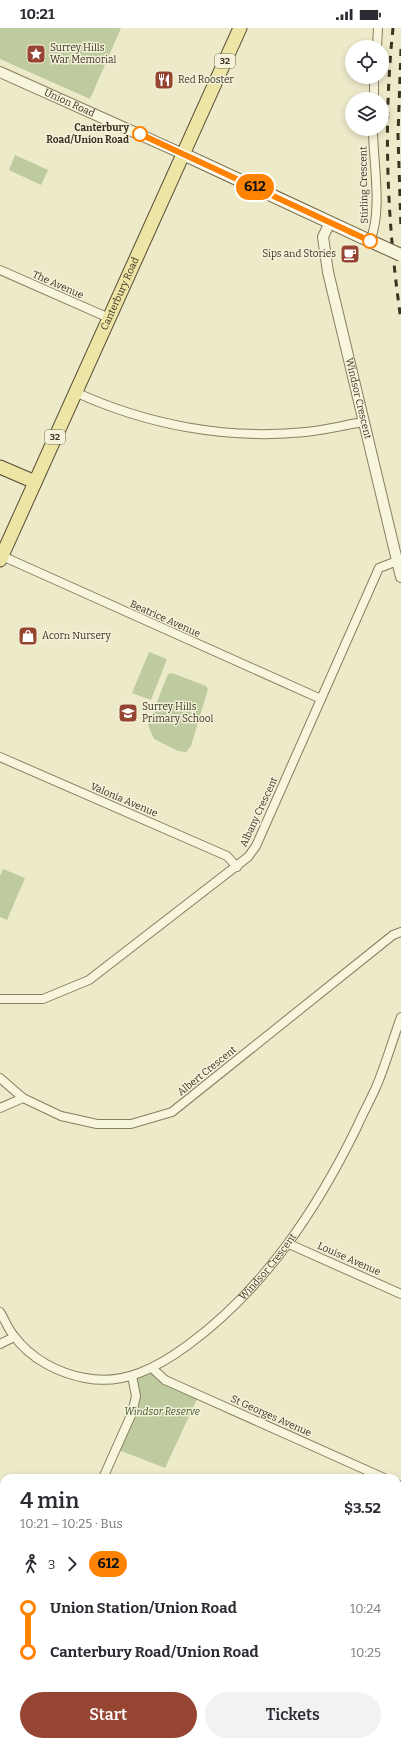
<!DOCTYPE html>
<meta charset="utf-8">
<style>
:root{--surface:#fff;--page:#f2f2f3;--text:#2b2b33;--muted:#7c7c81;--accent:#954532}
body{margin:0;font-family:Bitter,serif;background:var(--page);color:var(--text);height:100vh;display:flex;flex-direction:column;font-size:15px;white-space:nowrap}
*{box-sizing:border-box;margin:0}
p{font-size:13px;color:var(--muted)}
.icon{flex:none;width:22px;height:22px;fill:none;stroke:currentColor;stroke-width:2;stroke-linecap:round;stroke-linejoin:round}
.map{position:relative;flex:1;overflow:hidden}
.details{position:absolute;left:0px;top:1446px;width:401px;height:272px;display:flex;flex-direction:column;background:var(--surface);border-radius:12px 12px 0 0;box-shadow:0 2px 6px #0003}
.details>*{flex:none}
.badge{padding:0 8px;border-radius:13px;font-size:14px;line-height:26px}
.controls{position:absolute;left:345px;top:12px;display:grid;gap:8px}
.controls a{display:grid;place-items:center;width:44px;height:44px;border-radius:50%;background:var(--surface);box-shadow:0 2px 6px #0003;font-size:20px}
.map>.badge{position:absolute;translate:-50% -50%;box-shadow:0 0 0 2px #fff}
.legs{display:flex;align-items:center;gap:6px;height:44px;padding:0 20px;font-size:13px}
.legs p{margin-inline-start:auto}
.head{display:flex;align-items:center;justify-content:space-between;height:68px;padding:0 20px}
h1{font-size:22px;font-weight:600;line-height:30px}
.action{display:flex;gap:8px;margin-top:auto;padding:8px 20px}
.action a{flex:1;height:46px;border-radius:24px;background:var(--accent);color:#fff;font-size:16px;font-weight:600;line-height:46px;text-align:center}
.action a+a{background:var(--page);color:var(--text)}
ul{padding:0 20px;list-style:none}
li{display:flex;align-items:center;gap:14px;height:44px;font-size:15px}
li i{display:grid;place-items:center;width:6px;height:100%;margin:0 5px;background:currentColor}
li i::after{content:'';width:10px;height:10px;margin:-5px;border:3px solid;border-radius:50%;background:var(--surface)}
li p{margin-inline-start:auto}
li:first-child i{background:linear-gradient(#0000 50%,currentColor 0)}
li:last-child i{background:linear-gradient(currentColor 50%,#0000 0)}
.status{display:flex;justify-content:space-between;align-items:center;height:28px;padding:0 20px;background:var(--surface);direction:ltr}
.status svg{height:11px;fill:currentColor}
.map>svg:first-child{display:block}
.green{fill:#bdcb9e}
.lines{fill:none;stroke-linecap:round;stroke-linejoin:round}
.minor-casing{stroke:#897e5f;stroke-width:10}
.tertiary-casing{stroke:#897e5f;stroke-width:12}
.secondary-casing{stroke:#6b5f42;stroke-width:14}
.primary-casing{stroke:#574b33;stroke-width:15}
.minor{stroke:#f8f5dd;stroke-width:8}
.tertiary{stroke:#f8f5dd;stroke-width:10}
.secondary{stroke:#f8f5dd;stroke-width:12}
.primary{stroke:#ede5a5;stroke-width:13}
.rail{stroke:#3a3322;stroke-width:3;stroke-dasharray:7 7;stroke-linecap:butt}
.secondary-bridge-casing{stroke:#6b5f42;stroke-width:14;stroke-linecap:butt}
.secondary-bridge{stroke:#f8f5dd;stroke-width:12}
.line-1-casing{stroke:#fff;stroke-width:9}
.line-1{stroke:#ff8200;stroke-width:6}
.stop-1-dot{fill:#fff;stroke:#ff8200;stroke-width:2}
.labels{text-anchor:middle;dominant-baseline:central;stroke-width:3;stroke-linejoin:round;paint-order:stroke}
.shield{fill:#f5f2da;stroke:#726c59;stroke-width:1}
.shield-label{font-size:9px;font-weight:bold;fill:#3a3322}
.poi-label{font-size:10px;fill:#3a3322;stroke:#f5f2da;text-anchor:start}
.street-label{font-size:10px;fill:#3a3322;stroke:#f5f2da}
.stop-label{font-size:10px;font-weight:bold;fill:#3a3322;stroke:#f5f2da;text-anchor:end}
.park-label{font-size:10px;font-style:italic;fill:#425629;stroke:#f5f2da}
</style>
<div class="status"><b>10:21</b><svg viewBox="0 0 49 12"><path d="M0 12V9h3v3zM5 12V6h3v6zM10 12V3h3v9zM15 12V0h3v12zM26 1h20v11H26zM47 4h2v5h-2z"/></svg></div>
<div class="map">
<svg width="401" height="1718" viewBox="0 0 401 1718">
<rect width="100%" height="100%" fill="#edeaca"/>
<g class="green">
<path d="M0,0H121L90,71L0,31Z"/>
<path d="M15,127L48,142L41,157L9,142Z"/>
<path d="M149,624L167,631L151,672L132,665Z"/>
<path d="M172,645L206,658L208,661L191,718L186,724L178,723L154,711L148,697L168,646Z"/>
<path d="M3,841L25,850L7,892L0,889V848Z"/>
<path d="M152,1343L198,1369L165,1440L119,1422L134,1388V1349Z"/>
</g>
<g class="lines">
<defs>
<g id="minor">
<path d="M377,19L378,0"/>
<path d="M374,71V49"/>
<path d="M370,213C383,182 373,135 373,101"/>
<path d="M0,242L109,290"/>
<path d="M75,364C147,397 227,412 306,404C325,402 345,397 363,394"/>
<path d="M2,528L321,671"/>
<path d="M0,729L227,828L237,839"/>
<path d="M0,971H43L89,952L248,829L256,818L379,540L397,533"/>
<path d="M0,1050L23,1070L61,1088L97,1096H131L172,1084L393,907L401,904"/>
<path d="M0,1080L23,1070"/>
<path d="M289,1216L401,1266"/>
<path id="s1" d="M0,1284C5,1292 8,1301 14,1308C31,1331 58,1345 85,1350C124,1358 158,1339 188,1317C264,1261 316,1183 357,1099C363,1085 371,1071 377,1057C386,1035 393,1011 401,989"/>
<path d="M0,1316L14,1309"/>
<path d="M152,1340L165,1352L384,1450"/>
<path d="M103,1450L132,1385L136,1368L132,1348"/>
<path d="M397,1456L401,1458"/>
<path d="M0,1477L4,1478"/>
<path d="M397,1631L401,1633"/>
<path d="M0,1635L4,1637"/>
<path d="M0,1680L4,1671"/>
<path d="M201,1714L210,1718"/>
</g>
<g id="tertiary">
<path id="s2" d="M0,44L183,126"/>
<path id="s3" d="M330,194L323,209L328,244L401,549"/>
</g>
<path id="secondary" d="M183,126L370,213"/>
<g id="primary">
<path d="M0,439L35,454"/>
<path id="s4" d="M0,532L240,0"/>
</g>
</defs>
<use href="#minor" class="minor-casing"/>
<use href="#tertiary" class="tertiary-casing"/>
<use href="#secondary" class="secondary-casing"/>
<use href="#primary" class="primary-casing"/>
<use href="#minor" class="minor"/>
<use href="#tertiary" class="tertiary"/>
<use href="#secondary" class="secondary"/>
<use href="#primary" class="primary"/>
<g class="rail">
<path d="M393,0C383,96 387,196 401,292"/>
<path d="M401,21L398,107L401,201"/>
</g>
<defs>
<path id="secondary-bridge" d="M370,213L401,227"/>
</defs>
<use href="#secondary-bridge" class="secondary-bridge-casing"/>
<use href="#secondary-bridge" class="secondary-bridge"/>
</g>
<g class="lines">
<defs>
<path id="line-1" d="M140,106L370,213"/>
</defs>
<use href="#line-1" class="line-1-casing"/>
<use href="#line-1" class="line-1"/>
</g>
<defs>
<symbol id="sight-square" viewBox="-11 -11 22 22"><rect x="-9" y="-9" width="18" height="18" rx="4" fill="#954532" stroke="#f5f2da"/><path d="M0-6L1.8-2.2L6-1.7L2.9 1.2L3.7 5.4L0 3.3L-3.7 5.4L-2.9 1.2L-6-1.7L-1.8-2.2Z" fill="#fff"/></symbol>
<symbol id="restaurant-square" viewBox="-11 -11 22 22"><rect x="-9" y="-9" width="18" height="18" rx="4" fill="#954532" stroke="#f5f2da"/><path d="M-5-6h1v4h1v-4h1v4h1v-4h1v5L-1.5 .5V6h-2V.5L-5-1ZM5-6V6H3V1.5H1.5Q1.5-4 5-6Z" fill="#fff"/></symbol>
<symbol id="cafe-square" viewBox="-11 -11 22 22"><rect x="-9" y="-9" width="18" height="18" rx="4" fill="#954532" stroke="#f5f2da"/><path d="M-5.5-4.5H6V0H3Q3 3.5 0 3.5H-2.5Q-5.5 3.5-5.5 0ZM3-3.2v2h1.7v-2ZM-6 4.5H4V6H-6Z" fill="#fff"/></symbol>
<symbol id="shop-square" viewBox="-11 -11 22 22"><rect x="-9" y="-9" width="18" height="18" rx="4" fill="#954532" stroke="#f5f2da"/><path d="M-5-2.5h2.3a2.7 3.5 0 0 1 5.4 0H5L5.5 6h-11ZM-1.5-2.5h3a1.5 2.3 0 0 0-3 0Z" fill="#fff"/></symbol>
<symbol id="school-square" viewBox="-11 -11 22 22"><rect x="-9" y="-9" width="18" height="18" rx="4" fill="#954532" stroke="#f5f2da"/><path d="M0-5L7-2L0 1L-7-2ZM-4 1L0 2.5L4 1V4Q0 6-4 4Z" fill="#fff"/></symbol>
</defs>
<g fill-rule="evenodd">
<use href="#sight-square" x="25" y="15" width="22" height="22"/>
<use href="#restaurant-square" x="153" y="41" width="22" height="22"/>
<use href="#cafe-square" x="339" y="215" width="22" height="22"/>
<use href="#shop-square" x="17" y="597" width="22" height="22"/>
<use href="#school-square" x="117" y="674" width="22" height="22"/>
</g>
<g class="stop-1-dot">
<circle cx="140" cy="106" r="7"/>
<circle cx="370" cy="213" r="7"/>
</g>
<g class="labels">
<g class="shield">
<rect x="215" y="26" width="20" height="14" rx="3"/>
<rect x="45" y="402" width="20" height="14" rx="3"/>
</g>
<g class="shield-label">
<text x="225" y="33">32</text>
<text x="55" y="409">32</text>
</g>
<g class="poi-label">
<text x="50" y="20">Surrey Hills<tspan x="50" dy="12">War Memorial</tspan></text>
<text x="178" y="52">Red Rooster</text>
<text x="336" y="226" text-anchor="end">Sips and Stories</text>
<text x="42" y="608">Acorn Nursery</text>
<text x="142" y="679">Surrey Hills<tspan x="142" dy="12">Primary School</tspan></text>
</g>
<g class="street-label">
<text stroke="none"><textPath href="#s2" startOffset="76">Union Road</textPath></text>
<text transform="translate(364 157) rotate(-91)">Stirling Crescent</text>
<text transform="translate(58 257) rotate(24)">The Avenue</text>
<text stroke="none"><textPath href="#s4" startOffset="292">Canterbury Road</textPath></text>
<text stroke="none"><textPath href="#s3" startOffset="182">Windsor Crescent</textPath></text>
<text transform="translate(165 591) rotate(24)">Beatrice Avenue</text>
<text transform="translate(124 772) rotate(23)">Valonia Avenue</text>
<text transform="translate(259 784) rotate(-65)">Albany Crescent</text>
<text transform="translate(207 1043) rotate(-39)">Albert Crescent</text>
<text transform="translate(349 1231) rotate(24)">Louise Avenue</text>
<text stroke="none"><textPath href="#s1" startOffset="336">Windsor Crescent</textPath></text>
<text transform="translate(271 1388) rotate(24)">St Georges Avenue</text>
</g>
<g class="stop-label">
<text x="129" y="100">Canterbury<tspan x="129" dy="12">Road/Union Road</tspan></text>
</g>
<g class="park-label">
<text x="162" y="1384">Windsor Reserve</text>
</g>
</g>
</svg>
<div class="controls">
<a><svg class="icon" aria-label="locate" viewBox="0 0 24 24"><circle cx="12" cy="12" r="6"/><path d="M12 2v4M12 18v4M2 12h4M18 12h4"/></svg></a>
<a><svg class="icon" aria-label="layers" viewBox="0 0 24 24"><path d="M12 4l9 5-9 5-9-5zM3 14l9 5 9-5"/></svg></a>
</div>
<b class="badge" style="left:255px;top:159px;background:#ff8200;color:#111">612</b>
<section class="details">
<div class="head"><div><h1>4 min</h1><p>10:21 – 10:25 · Bus</p></div><b>$3.52</b></div>
<div class="legs"><svg class="icon" aria-label="walk" viewBox="0 0 24 24"><circle cx="13" cy="4" r="2"/><path d="M13 8l-2 6 4 7M11 14l-3 7M7 12l3-4h3l4 4"/></svg>3<svg class="icon" aria-label="forward" viewBox="0 0 24 24"><path d="M9 5l7 7-7 7"/></svg><b class="badge" style="background:#ff8200;color:#111">612</b></div>
<ul>
<li><i style="color:#ff8200"></i><b>Union Station/Union Road</b><p>10:24</p></li>
<li><i style="color:#ff8200"></i><b>Canterbury Road/Union Road</b><p>10:25</p></li>
</ul>
<div class="action"><a>Start</a><a>Tickets</a></div>
</section>
</div>
